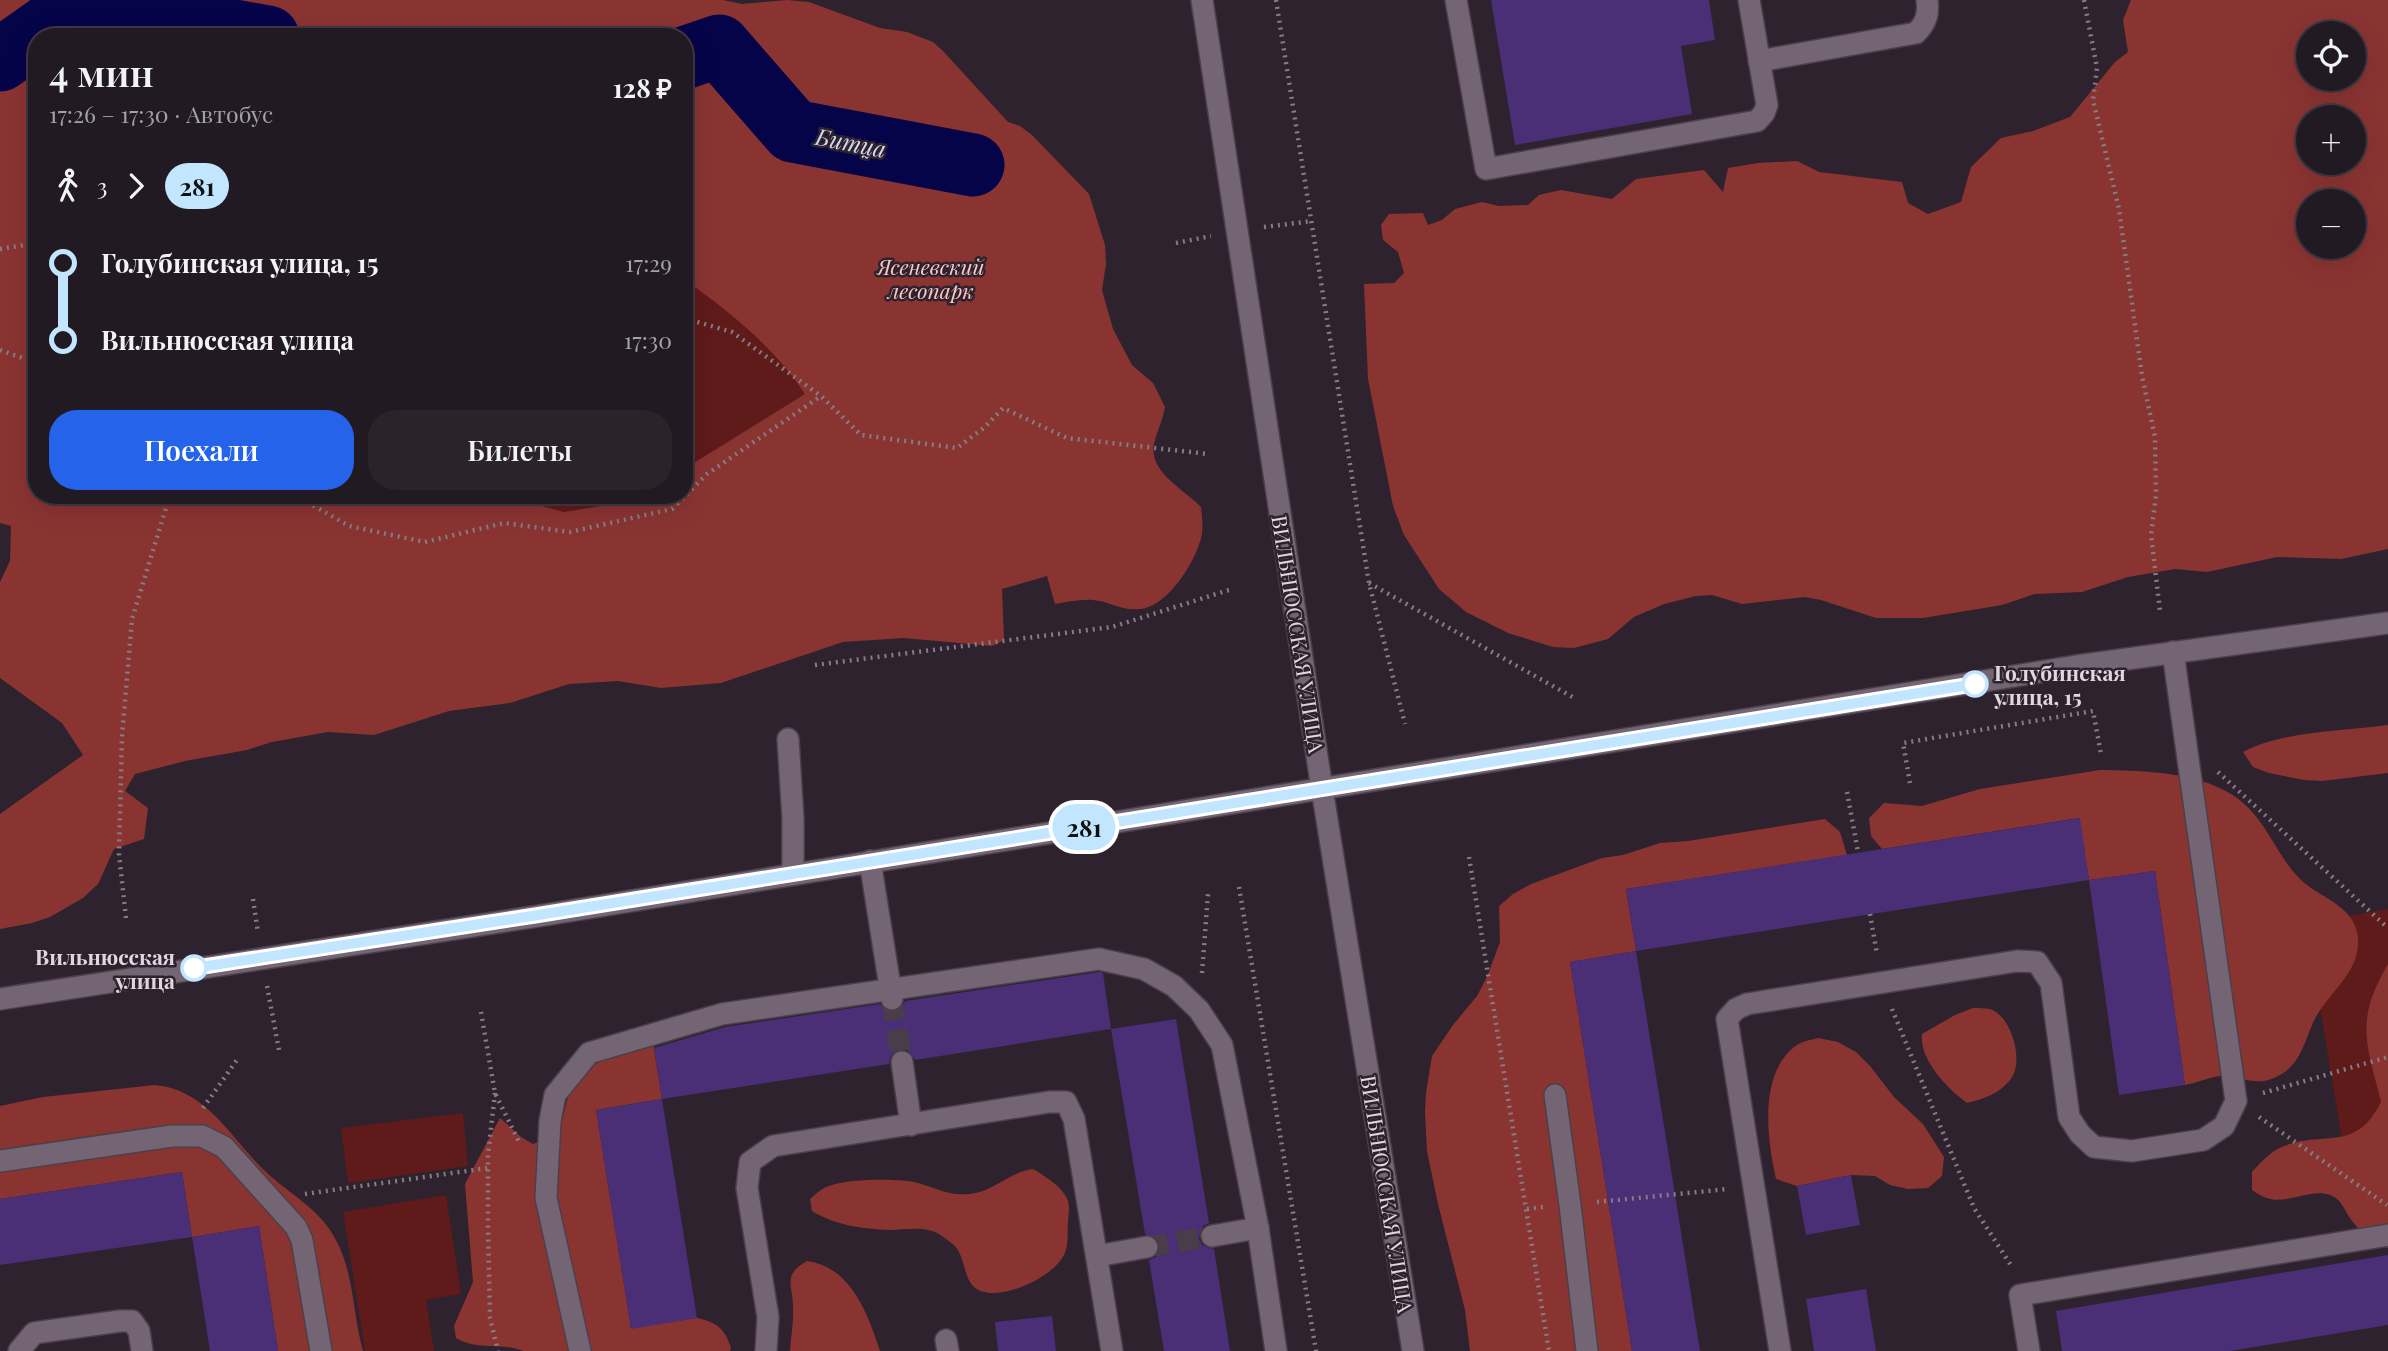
<!DOCTYPE html>
<html lang="ru">
<meta charset="utf-8">
<style>
:root{--surface:#221a22;--page:#2a232a;--text:#f1f3f6;--muted:#a2a1a5;--line:#3f3840;--accent:#2563eb}
body{margin:0;font-family:"Playfair Display",serif;background:var(--page);color:var(--text);height:100vh;display:flex;flex-direction:column;font-size:26px;white-space:nowrap}
*{box-sizing:border-box;margin:0}
p{font-size:23px;color:var(--muted)}
.icon{flex:none;width:38px;height:38px;fill:none;stroke:currentColor;stroke-width:2;stroke-linecap:round;stroke-linejoin:round}
.map{position:relative;flex:1;overflow:hidden}
.details{position:absolute;left:28px;top:28px;width:665px;height:476px;display:flex;flex-direction:column;background:var(--surface);border-radius:28px;box-shadow:0 7px 28px #0002,0 0 0 2px var(--line)}
.details>*{flex:none}
.badge{padding:0 14px;border-radius:23px;font-size:24px;line-height:46px}
.fabs{position:absolute;left:2296px;top:21px;display:grid;gap:14px}
.fabs a{display:grid;place-items:center;width:70px;height:70px;border-radius:50%;background:var(--surface);box-shadow:0 7px 28px #0002,0 0 0 2px var(--line);font-size:35px}
.map>.badge{position:absolute;translate:-50% -50%;box-shadow:0 0 0 4px #fff}
.legs{display:flex;align-items:center;gap:10px;height:77px;padding:0 21px;font-size:23px}
.legs p{margin-inline-start:auto}
.head{display:flex;align-items:center;justify-content:space-between;height:119px;padding:0 21px}
h1{font-size:38px;font-weight:600;line-height:52px}
.cta{display:flex;gap:14px;margin-top:auto;padding:14px 21px}
.cta a{flex:1;height:80px;border-radius:28px;background:var(--accent);color:#fff;font-size:28px;font-weight:600;line-height:80px;text-align:center}
.cta a+a{background:var(--page);color:var(--text)}
ul{padding:0 21px;list-style:none}
li{display:flex;align-items:center;gap:24px;height:77px;font-size:26px}
li i{display:grid;place-items:center;width:10px;height:100%;margin:0 9px;background:currentColor}
li i::after{content:'';width:18px;height:18px;margin:-9px;border:5px solid;border-radius:50%;background:var(--surface)}
li p{margin-inline-start:auto}
li:first-child i{background:linear-gradient(#0000 50%,currentColor 0)}
li:last-child i{background:linear-gradient(currentColor 50%,#0000 0)}
.map>svg:first-child{display:block}
.green{fill:#5f1a1a}
.forest{fill:#8a3432;fill-rule:evenodd}
.lines{fill:none;stroke-linecap:round;stroke-linejoin:round}
.river{stroke:#060449;stroke-width:63}
.building{fill:#4a2e76}
.minor-tunnel{stroke:#493d49;stroke-width:21;stroke-dasharray:21 10;stroke-linecap:butt}
.minor-casing{stroke:#4b404a;stroke-width:24}
.path{stroke:#867c86;stroke-width:4.5;stroke-dasharray:2 5;stroke-linecap:butt}
.minor{stroke:#736573;stroke-width:21}
.line-1-casing{stroke:#fff;stroke-width:16}
.line-1{stroke:#c2e6ff;stroke-width:10}
.stop-1-dot{fill:#fff;stroke:#c2e6ff;stroke-width:3.5}
.labels{text-anchor:middle;dominant-baseline:central;stroke-width:5;stroke-linejoin:round;paint-order:stroke}
.park-label{font-size:21px;font-style:italic;fill:#fcc8c4;stroke:#2e222e}
.street-label{font-size:21px;fill:#e0d8df;stroke:#2e222e}
.stop-label{font-size:21px;font-weight:bold;fill:#e0d8df;stroke:#2e222e;text-anchor:start}
.water-label{font-size:23px;font-style:italic;fill:#d2daef;stroke:#2e222e}
</style>
<div class="map">
<svg width="2388" height="1351" viewBox="0 0 2388 1351">
<rect width="100%" height="100%" fill="#2e222e"/>
<g class="green">
<path d="M684,279L717,302L777,355L806,394L684,469Z"/>
<path d="M510,495H638L625,502L564,512L511,498Z"/>
<path d="M2388,909V1144L2344,1152L2306,923Z"/>
<path d="M463,1113L468,1166L348,1183L341,1128Z"/>
<path d="M446,1195L461,1294L426,1300L434,1351H365L343,1212Z"/>
</g>
<g class="forest">
<path d="M0,0H723L742,4L787,0L809,2L880,28L907,32L933,42L943,51L1008,122L1020,126L1032,135L1089,194L1105,245L1106,264L1102,290L1113,329L1132,365L1153,383L1165,407C1163,420 1157,431 1154,444C1148,472 1185,490 1201,507C1202,516 1203,525 1202,534C1197,560 1168,607 1140,609C1120,611 1109,601 1093,600C1081,599 1067,602 1055,604L1047,576L1002,589L1004,640L992,646L904,638L843,642L721,683L661,688L618,681L569,684L510,703L449,711L374,735L328,732L272,742L247,750L185,761L135,774L125,791L148,808L144,839L114,849L98,884L83,898L50,917L32,923L0,929V814L83,755L62,723L0,678V582L10,561L11,526L0,523ZM37,37H684V279C730,312 774,347 805,394L684,469V495H638L625,502L564,512L512,498L510,495H37Z"/>
<path d="M2131,0H2388V549L2341,559L2277,557L2207,572L2175,569L2128,577L2082,592L2035,594L2002,605L1923,618H1876L1821,600L1805,597L1742,604L1712,595L1696,596L1664,604L1634,617L1608,639L1574,648L1553,647L1508,633L1466,612L1439,589L1404,535L1393,506L1368,379L1364,284L1394,283L1404,273L1398,252L1383,240L1381,225L1389,214L1423,213L1428,225L1442,220L1455,209L1482,202L1499,206L1528,205L1539,195L1561,190L1612,199L1636,179L1704,170L1723,192L1728,168L1758,163L1797,161L1819,172L1902,182L1908,203L1928,214L1961,202L1971,167L2001,138L2033,131L2070,117L2115,62L2128,52L2123,20ZM2308,33H2354V79H2308ZM2308,117H2354V163H2308ZM2308,201H2354V247H2308Z"/>
<path d="M2388,725V773L2322,781L2304,780L2269,773L2253,767L2243,752C2284,731 2342,731 2388,725Z"/>
<path d="M2100,770C2149,771 2219,771 2254,814C2271,834 2281,860 2300,879C2318,897 2351,904 2357,932C2364,968 2334,987 2317,1015C2305,1036 2303,1064 2278,1076C2256,1088 2243,1076 2221,1076C2210,1077 2196,1083 2185,1085L2155,871L2089,880L2079,818L1882,849L1871,836L1869,818L1884,803L1922,806L1980,789Z"/>
<path d="M1825,819L1840,832L1847,855L1626,889L1636,951L1570,962L1632,1351H1470L1465,1310L1438,1204L1427,1151L1425,1113L1426,1093L1432,1056L1453,1025L1477,996L1487,977L1500,942L1499,906L1513,894L1531,884L1602,858L1623,855L1660,843L1688,841Z"/>
<path d="M2388,964V1248C2372,1240 2360,1233 2350,1218C2346,1212 2342,1203 2337,1199C2317,1183 2288,1206 2267,1198C2262,1197 2257,1193 2252,1190V1172C2261,1162 2270,1152 2282,1147C2324,1129 2355,1154 2381,1102C2367,1044 2354,1022 2388,964Z"/>
<path d="M1973,1008C1978,1008 1985,1008 1990,1009C2012,1016 2025,1063 2010,1080C1999,1094 1983,1099 1967,1103C1948,1089 1919,1060 1922,1034L1955,1015Z"/>
<path d="M652,1036L662,1099L596,1110L631,1328L697,1318C717,1322 725,1329 731,1348L730,1351H524C501,1342 477,1351 456,1338L454,1326L473,1282L465,1184L500,1118L521,1137L533,1144C574,1131 556,1112 575,1085C594,1057 622,1047 652,1036Z"/>
<path d="M1818,1038L1838,1042L1856,1052L1870,1066L1894,1097L1923,1124L1944,1157L1942,1176L1928,1188L1908,1189L1890,1185L1875,1176L1851,1175L1797,1186L1776,1179C1767,1139 1758,1072 1797,1045C1803,1041 1811,1040 1818,1038Z"/>
<path d="M155,1085C208,1090 230,1138 265,1171C290,1195 321,1209 337,1242C354,1275 353,1315 363,1351H278L259,1226L192,1237L182,1172L0,1199V1106L43,1097Z"/>
<path d="M1033,1169C1045,1176 1064,1188 1068,1201C1070,1207 1068,1217 1068,1223C1067,1233 1069,1246 1064,1255C1053,1276 1014,1294 991,1293C963,1291 968,1268 958,1250C954,1244 947,1240 942,1236C926,1225 908,1230 889,1230C864,1229 834,1225 812,1211L810,1199C817,1193 823,1187 832,1185C850,1179 900,1178 918,1183C936,1188 949,1196 969,1194C993,1192 1009,1172 1033,1169Z"/>
<path d="M807,1261C851,1267 868,1314 880,1351H790C791,1336 794,1320 793,1305C792,1283 783,1275 807,1261Z"/>
</g>
<g class="lines">
<g class="river">
<path d="M684,58L719,46L793,131L973,165"/>
<path d="M0,60L71,10L194,24L268,37"/>
</g>
</g>
<g class="building">
<path d="M1491,0H1709L1715,40L1681,46L1692,114L1515,145Z"/>
<path d="M2080,818L2089,880L1636,951L1626,889Z"/>
<path d="M2155,871L2185,1085L2119,1095L2089,880Z"/>
<path d="M1636,951L1681,1232L1700,1351H1632L1570,962Z"/>
<path d="M1099,972L1103,973L1111,1029L915,1060L907,1050L899,1049L890,1057L889,1064L662,1099L654,1048L725,1027L880,1004L887,1011L893,1012L901,1009L905,1001Z"/>
<path d="M1176,1019L1209,1223L1203,1226L1199,1238L1202,1245L1214,1249L1230,1351H1164L1149,1260L1156,1257L1160,1245L1157,1238L1145,1234L1111,1029Z"/>
<path d="M662,1099L697,1318L631,1329L596,1110Z"/>
<path d="M182,1172L192,1237L0,1265V1199Z"/>
<path d="M1851,1175L1860,1225L1806,1235L1797,1186Z"/>
<path d="M259,1226L278,1351H210L192,1237Z"/>
<path d="M2388,1255V1325L2230,1351H2062L2056,1311Z"/>
<path d="M1866,1289L1876,1351H1814L1806,1299Z"/>
<path d="M1052,1316L1056,1351H998L995,1322Z"/>
</g>
<g class="lines">
<g class="minor-tunnel">
<path d="M892,999L902,1062"/>
<path d="M1147,1247L1212,1236"/>
</g>
<defs>
<g id="minor">
<path d="M1202,0L1322,789L1413,1351"/>
<path d="M1456,0L1486,169L1757,121L1764,113L1767,105L1749,0"/>
<path d="M1759,61L1916,33C1926,23 1929,14 1927,0"/>
<path d="M788,739L793,819V874"/>
<path d="M870,861L892,999"/>
<path d="M0,999L532,917L2076,666L2388,623"/>
<path d="M902,1062L911,1125"/>
<path d="M1555,1095L1570,1205L1587,1351"/>
<path d="M0,1161L172,1136H202L224,1147L296,1227L302,1240L321,1351"/>
<path d="M1212,1236L1258,1228"/>
<path d="M1097,1256L1147,1247"/>
<path d="M946,1340L948,1351"/>
<path d="M19,1351L34,1333L120,1321H132L139,1331L142,1351"/>
<path d="M580,1351L546,1198L550,1121L555,1095L589,1053L722,1014L1099,959L1144,969L1174,986L1199,1010L1222,1045L1258,1228L1276,1351"/>
<path d="M766,1351L768,1317L747,1188L750,1162L773,1146L1049,1102H1066L1074,1119L1112,1351"/>
<path d="M1780,1351L1727,1019L1736,1009L1747,1004L2017,961L2037,962L2051,983L2069,1117L2080,1134L2094,1147L2132,1151L2203,1140L2224,1126L2236,1101L2173,652"/>
<path d="M2029,1351L2020,1295L2388,1235"/>
</g>
</defs>
<use href="#minor" class="minor-casing"/>
<g class="path">
<path d="M1276,0L1369,583L1405,724"/>
<path d="M2084,0L2097,68L2093,100L2119,209L2142,376L2155,437L2156,495L2151,535L2160,611"/>
<path d="M1264,227L1312,221"/>
<path d="M1176,243L1211,236"/>
<path d="M0,249L37,243"/>
<path d="M684,318L732,332L821,396L861,435L957,448L985,427L1003,408L1067,438L1208,454"/>
<path d="M0,350L37,363"/>
<path d="M295,495L349,526L425,542L504,523L570,532L672,509L707,474L821,396"/>
<path d="M1369,583L1576,699"/>
<path d="M815,665L1112,627L1232,589"/>
<path d="M2218,772L2388,928"/>
<path d="M1910,783L1903,743L2093,711L2101,754"/>
<path d="M1847,792L1858,852"/>
<path d="M1469,857L1549,1351"/>
<path d="M1239,887L1316,1351"/>
<path d="M253,899L258,933"/>
<path d="M1870,914L1877,954"/>
<path d="M126,918L119,854L122,736L132,619L170,495"/>
<path d="M1202,973L1208,894"/>
<path d="M267,986L279,1050"/>
<path d="M1892,1009L1974,1208L2012,1267"/>
<path d="M481,1012L495,1093L520,1144"/>
<path d="M495,1093L488,1155V1224L490,1318L498,1351"/>
<path d="M2263,1093L2388,1057"/>
<path d="M203,1108L239,1057"/>
<path d="M2259,1117L2387,1205"/>
<path d="M305,1194L488,1168"/>
<path d="M1597,1202L1728,1189"/>
<path d="M1527,1209L1543,1207"/>
</g>
<use href="#minor" class="minor"/>
</g>
<g class="lines">
<defs>
<path id="line-1" d="M194,968L532,916L1975,684"/>
</defs>
<use href="#line-1" class="line-1-casing"/>
<use href="#line-1" class="line-1"/>
</g>
<g class="stop-1-dot">
<circle cx="1975" cy="684" r="12"/>
<circle cx="194" cy="968" r="12"/>
</g>
<g class="labels">
<g class="park-label">
<text x="931" y="266">Ясеневский<tspan x="931" dy="24">лесопарк</tspan></text>
</g>
<g class="street-label">
<text transform="translate(1299 634) rotate(81)">ВИЛЬНЮССКАЯ УЛИЦА</text>
<text transform="translate(1388 1194) rotate(81)">ВИЛЬНЮССКАЯ УЛИЦА</text>
</g>
<g class="stop-label">
<text x="1994" y="672">Голубинская<tspan x="1994" dy="24">улица, 15</tspan></text>
<text x="175" y="956" text-anchor="end">Вильнюсская<tspan x="175" dy="24">улица</tspan></text>
</g>
<g class="water-label">
<text transform="translate(851 142) rotate(11)">Битца</text>
</g>
</g>
</svg>
<div class="fabs">
<a><svg class="icon" aria-label="locate" viewBox="0 0 24 24"><circle cx="12" cy="12" r="6"/><path d="M12 2v4M12 18v4M2 12h4M18 12h4"/></svg></a>
<a>+</a>
<a>−</a>
</div>
<b class="badge" style="left:1084px;top:827px;background:#c2e6ff;color:#111">281</b>
<section class="details">
<div class="head"><div><h1>4 мин</h1><p>17:26 – 17:30 · Автобус</p></div><b>128 ₽</b></div>
<div class="legs"><svg class="icon" aria-label="walk" viewBox="0 0 24 24"><circle cx="13" cy="4" r="2"/><path d="M13 8l-2 6 4 7M11 14l-3 7M7 12l3-4h3l4 4"/></svg>3<svg class="icon" aria-label="forward" viewBox="0 0 24 24"><path d="M9 5l7 7-7 7"/></svg><b class="badge" style="background:#c2e6ff;color:#111">281</b></div>
<ul>
<li><i style="color:#c2e6ff"></i><b>Голубинская улица, 15</b><p>17:29</p></li>
<li><i style="color:#c2e6ff"></i><b>Вильнюсская улица</b><p>17:30</p></li>
</ul>
<div class="cta"><a>Поехали</a><a>Билеты</a></div>
</section>
</div>
